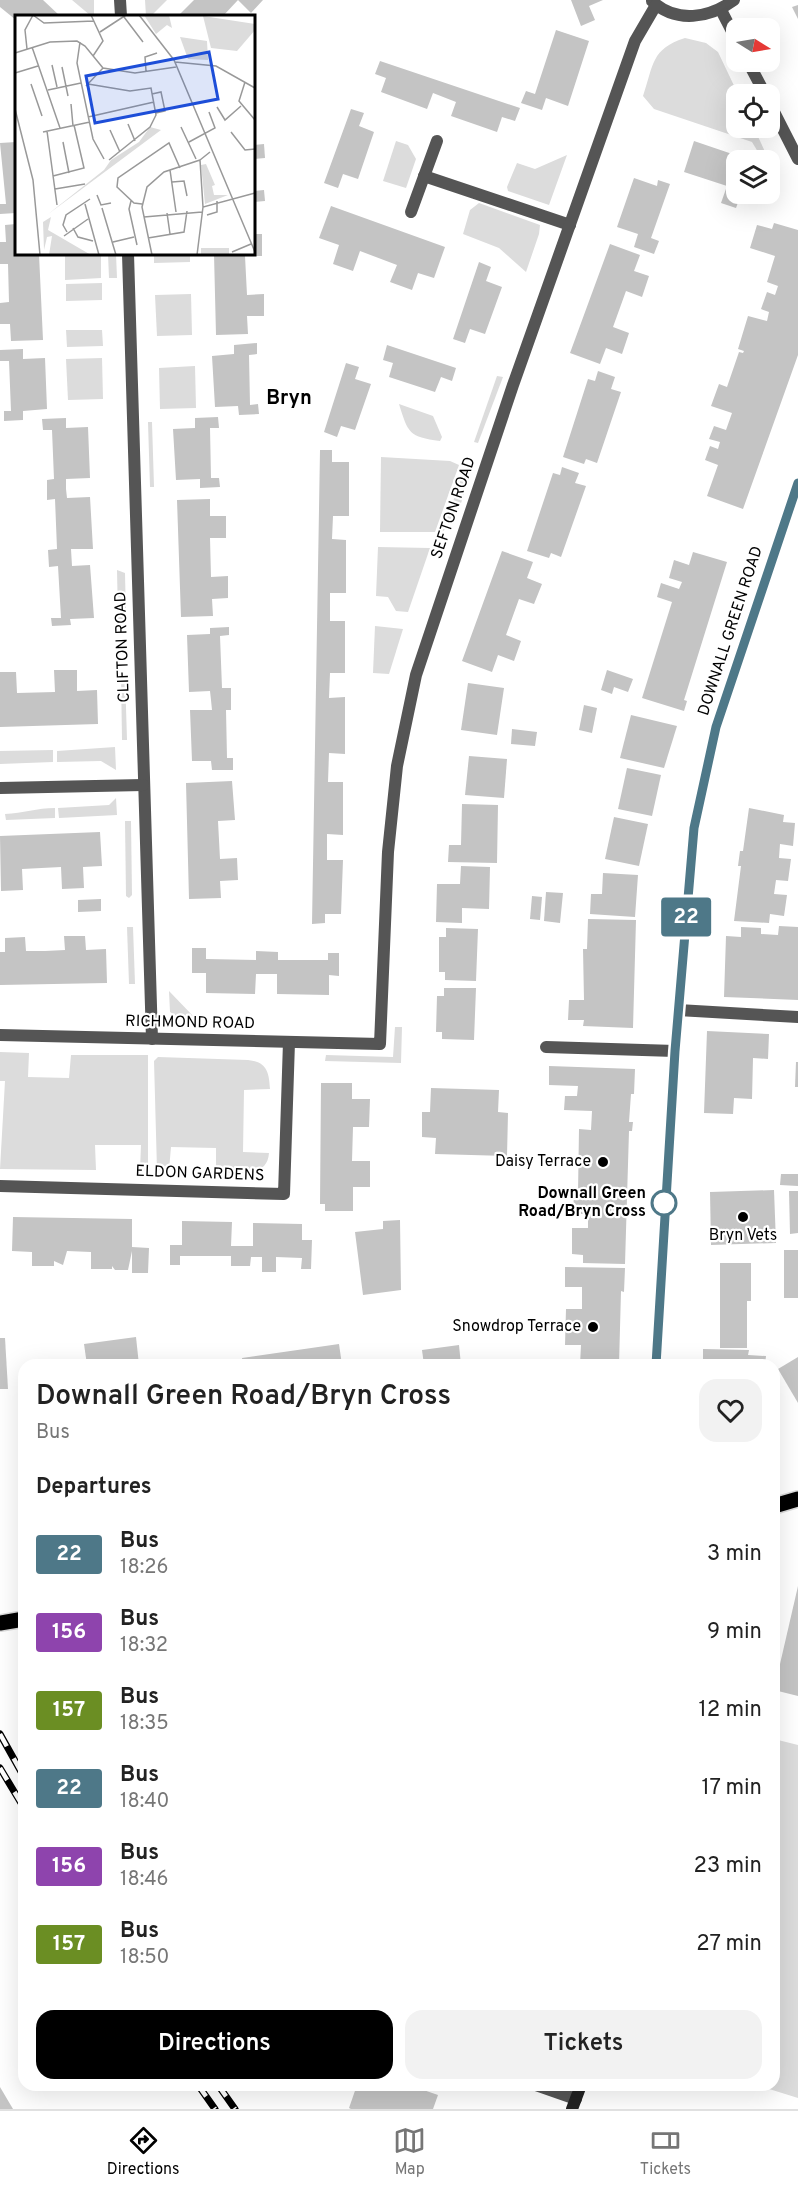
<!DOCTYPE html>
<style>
:root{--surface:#fff;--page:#f2f2f2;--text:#222;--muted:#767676;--line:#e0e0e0;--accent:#000}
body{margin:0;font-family:Overpass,sans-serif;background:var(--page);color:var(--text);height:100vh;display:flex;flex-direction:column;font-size:22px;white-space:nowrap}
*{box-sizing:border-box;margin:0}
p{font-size:20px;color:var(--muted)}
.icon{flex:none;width:33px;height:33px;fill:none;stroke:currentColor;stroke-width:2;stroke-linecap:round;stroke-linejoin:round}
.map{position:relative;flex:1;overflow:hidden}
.details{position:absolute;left:18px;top:1359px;width:762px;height:732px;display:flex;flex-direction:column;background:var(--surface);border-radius:18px;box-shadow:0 6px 24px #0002}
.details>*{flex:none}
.badge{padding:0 12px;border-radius:4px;font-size:21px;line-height:39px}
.needle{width:39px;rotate:101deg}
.controls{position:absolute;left:726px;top:18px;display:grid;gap:12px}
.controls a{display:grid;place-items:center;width:54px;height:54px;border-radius:12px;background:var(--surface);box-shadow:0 6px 24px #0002;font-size:30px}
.map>.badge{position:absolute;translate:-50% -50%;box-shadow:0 0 0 3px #fff}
h2{padding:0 18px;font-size:22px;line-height:54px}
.round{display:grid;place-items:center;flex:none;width:63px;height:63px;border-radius:18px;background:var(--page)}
.summary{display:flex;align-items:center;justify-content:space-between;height:102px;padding:0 18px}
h1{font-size:28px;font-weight:600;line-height:45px}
.action{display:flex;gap:12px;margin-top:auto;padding:12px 18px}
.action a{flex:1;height:69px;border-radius:18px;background:var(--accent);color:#fff;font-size:24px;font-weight:600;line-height:69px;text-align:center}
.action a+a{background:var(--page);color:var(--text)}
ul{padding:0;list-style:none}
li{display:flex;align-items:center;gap:18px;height:78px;padding:0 18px}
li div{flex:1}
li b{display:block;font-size:22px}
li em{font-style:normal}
li .badge{min-width:66px;font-weight:700;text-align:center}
.dock{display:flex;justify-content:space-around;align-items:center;height:84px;border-top:2px solid var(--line);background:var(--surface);font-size:16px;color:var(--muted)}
.dock a{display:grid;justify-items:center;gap:3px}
.dock .selected{color:var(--accent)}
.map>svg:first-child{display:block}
.green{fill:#dcdcdc}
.building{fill:#c4c4c4}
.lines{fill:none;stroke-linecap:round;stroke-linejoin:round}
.primary-casing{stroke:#dbdbdb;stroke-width:18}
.street{stroke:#555;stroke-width:12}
.secondary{stroke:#222;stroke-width:12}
.primary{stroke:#000;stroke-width:15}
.rail-casing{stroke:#000;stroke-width:7}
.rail{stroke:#fff;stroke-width:4.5;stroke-dasharray:14;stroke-linecap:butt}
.line-casing{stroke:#fff;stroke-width:14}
.line{stroke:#4e7888;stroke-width:9}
.poi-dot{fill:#000;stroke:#fff;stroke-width:2}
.stop-dot{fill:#fff;stroke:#4e7888;stroke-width:3}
.labels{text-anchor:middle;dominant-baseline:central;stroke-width:4.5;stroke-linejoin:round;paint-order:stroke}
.street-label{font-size:16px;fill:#000;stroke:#fff}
.poi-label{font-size:16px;fill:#000;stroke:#fff;text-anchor:end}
.stop-label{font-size:16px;font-weight:bold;fill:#000;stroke:#fff;text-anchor:end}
.quarter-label{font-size:20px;font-weight:bold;fill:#000;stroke:#fff}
.inset-road{fill:none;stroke:#999;stroke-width:1.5}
.view{fill:#1d4ed8;fill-opacity:0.15;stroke:#1d4ed8;stroke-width:3}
.inset-edge{fill:none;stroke:#000;stroke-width:3}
</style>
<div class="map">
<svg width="798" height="2109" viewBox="0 0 798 2109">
<rect width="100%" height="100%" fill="#fff"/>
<g class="green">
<path d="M72,0H94V16H91Z"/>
<path d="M145,0H167L151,16H146Z"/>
<path d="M685,38L706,43L718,52L738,94L736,128H754L767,156L761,157L752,142L654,109L643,96C654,64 651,49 685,38Z"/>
<path d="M396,141L408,145L416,159L406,188L383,181Z"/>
<path d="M567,155L549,205L508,191L507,187L517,163L535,169Z"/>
<path d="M479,203L540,225L539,234L526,272L499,248L463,234L470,210Z"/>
<path d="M65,254H101V278L65,280Z"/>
<path d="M108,254H116L117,278H109Z"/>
<path d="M154,254H190V262L154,263Z"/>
<path d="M102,283V300L66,301V284Z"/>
<path d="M191,294L192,335L157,336L155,295Z"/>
<path d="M102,330L103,346L67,347L66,330Z"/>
<path d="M102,358L103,399L68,400L66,359Z"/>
<path d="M195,366L196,408L160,409L159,368Z"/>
<path d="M497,376L503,377L478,443L474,442Z"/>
<path d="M399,404L433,416L442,437L440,441C409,437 408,433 399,404Z"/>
<path d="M148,422H152L154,487H150Z"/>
<path d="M381,457L450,461L459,465L435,532H380Z"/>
<path d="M465,468C470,488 458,518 442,532Z"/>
<path d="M378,547L430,548L408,612L396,611L388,597L376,596Z"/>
<path d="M117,570L125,573L126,619H118Z"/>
<path d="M375,626L403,629L389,674L373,673Z"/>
<path d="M121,676H125L127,740H122Z"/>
<path d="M115,747L116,770L101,761L57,762V751Z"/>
<path d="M53,750V762L0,764V751Z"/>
<path d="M116,798L117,815L59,818L58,808L109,805Z"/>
<path d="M55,808V818L6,820L5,814C23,813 37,808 55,808Z"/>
<path d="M125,821H131L132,895L129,898L126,896Z"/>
<path d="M127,927H133L135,984H129Z"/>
<path d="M169,991L195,1018L200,1019V1023L182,1020L170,1012Z"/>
<path d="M395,1027H402L401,1063L325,1061L326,1055L393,1057Z"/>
<path d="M0,1052L29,1053L28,1077L69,1078L71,1055H148V1171L140,1170L141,1145H95L96,1170L0,1169L5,1081H0Z"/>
<path d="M158,1057L248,1060C267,1062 269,1072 270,1089L244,1090L243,1152L269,1153C267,1180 236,1172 216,1172V1148L171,1147L169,1170H157L154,1061Z"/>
<path d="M774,1739L798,1745V2098L756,2085H774Z"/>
</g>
<g class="building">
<path d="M0,0H43L60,16H16V20L0,7Z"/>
<path d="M194,0H263L251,13L238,0L223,16H178Z"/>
<path d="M571,0H603L589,6L595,20L581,26Z"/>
<path d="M798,5V19L792,7Z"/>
<path d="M556,30L589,41L568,106L546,98L542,110L521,103L526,91L535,94Z"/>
<path d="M380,61L520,108L515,121L502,117L497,132L451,116L456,102L433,93L427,109L381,92L386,78L375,74Z"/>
<path d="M351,109L364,113L359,126L374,132L358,179L343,174L338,188L324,183Z"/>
<path d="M694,141L741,157L736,160L734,176L736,194H741L736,208L721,203L727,186L684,172Z"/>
<path d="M16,142V213L0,214V204H6L0,143Z"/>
<path d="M264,144L265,158L254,159V145Z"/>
<path d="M634,178L657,186L658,180L670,184L651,238L659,241L654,254L634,247L638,234L617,227Z"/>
<path d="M264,190L265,201L254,202V191Z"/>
<path d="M331,206L445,247L434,278L418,273L412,290L390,282L397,265L360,251L353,271L333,264L339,245L319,238Z"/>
<path d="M774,223L798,230V355L743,509L707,496L718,465L705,460L710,446L718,449L720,442L709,439L714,426L726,430L732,413L711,406L719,384L727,387L739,352L743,353L744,351L738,349L748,316L767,321L769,312L761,309L767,292L775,295L778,286L767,282L775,256L750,248L757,225L772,229Z"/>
<path d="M16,224V254H39L43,340L11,341L10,324H0V303L9,302L8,264H0V242H6L5,225Z"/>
<path d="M254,234H262V256H245L247,295L264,294V316H247L248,334L216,335L214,254H254Z"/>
<path d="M610,244L640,255L634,271L649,276L642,297L626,291L613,327L629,333L622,354L606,348L600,364L570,353Z"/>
<path d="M479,262L491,267L486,281L502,287L485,334L470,329L465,343L453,339Z"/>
<path d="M257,343V354L249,355L250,405L258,404L259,414L239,415L238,406L215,407L212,356L234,354V345Z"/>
<path d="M387,345L456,368L452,381L441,377L435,392L389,377L393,363L383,360Z"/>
<path d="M23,349V359L45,358L47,409L23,411V420L4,421V411H11L9,361H0V350Z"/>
<path d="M346,363L359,367L355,379L371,384L355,430L341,426L337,437L324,432Z"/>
<path d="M598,371L615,377L611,389L621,392L597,463L586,459L584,464L563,457L588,379L595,381Z"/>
<path d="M218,417L219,428H210L211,478H219L220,487L200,488V479L176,480L173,429L195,428V418Z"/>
<path d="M66,418V428L88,427L90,478L66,479V489L67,498L90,497L93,549H71L72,566L90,565L94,618L70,619L71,625L52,626L51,618H61L58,566L49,567L48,550L57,549L55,499L47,500V480L54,479L52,430H43L42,419Z"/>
<path d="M320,450H332V462H349V516H333L332,539L346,540V593H330V621H345V673H330L329,698L345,697V754L329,753L328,782H343V835L327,834V860H343L341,914H325V923L312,924Z"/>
<path d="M562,467L579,473L575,483L586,486L561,557L551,553L549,558L527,551L553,473L560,475Z"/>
<path d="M210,499V516H226V538H210L211,577L228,576V598L212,599L213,616L181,617L177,500Z"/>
<path d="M502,551L533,562L527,578L542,584L534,604L519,599L506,635L521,641L514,661L498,655L492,672L462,661Z"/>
<path d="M693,552L727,562L684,700L687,701L684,711L642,698L672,602L657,597L661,583L679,589L682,582L669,578L674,560L689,565Z"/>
<path d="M229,627V635L220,636L222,688H231V710H226L227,758H233V770H212L211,761H192L190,710H212L211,700L210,691L189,692L187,635L210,634V628Z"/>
<path d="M54,670H77V691L97,690L98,724L0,727V672H16L17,693L55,692Z"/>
<path d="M607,670L633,679L628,692L614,687L612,694L601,690Z"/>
<path d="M468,683L504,688L497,735L461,730Z"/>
<path d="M584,705L597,708L592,733L579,730Z"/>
<path d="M631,715L677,726L664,768L620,758Z"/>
<path d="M512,729L537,732L535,746L511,744Z"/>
<path d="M469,756L507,759L504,798L465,795Z"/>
<path d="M627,768L661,775L652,816L618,809Z"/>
<path d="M232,781L235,820L218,821L220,859L237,858L238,880L220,881L221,898L189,899L186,783Z"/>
<path d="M462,804L498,805L497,863L448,862L449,845H461Z"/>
<path d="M749,808L784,815L783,822L795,823L793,846L780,844L779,858L791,859L788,881L776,880L774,894L787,895L784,916L770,914L769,923L734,921L741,866H738L740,851H743Z"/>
<path d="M614,817L648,824L639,866L605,859Z"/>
<path d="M100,832L102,866L83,867L84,888L62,889L61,867L22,869L23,890L1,891L0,836Z"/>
<path d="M461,866L490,867L489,909L462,908V923L436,922L437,884H460Z"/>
<path d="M603,873L638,875L635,917L590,914L591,894H602Z"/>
<path d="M546,892L563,893L560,923L544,921Z"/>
<path d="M532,896L542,897L540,920L530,919Z"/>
<path d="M101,899V911L78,912V900Z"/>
<path d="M588,919L636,920L633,1028L583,1026L584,1020H568L569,1000H584L583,949H587Z"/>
<path d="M779,926L798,927V1000L724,997L726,936L741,937V927L761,928V934L778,935Z"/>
<path d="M446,928L478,929L476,981L445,980V972H439V937H446Z"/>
<path d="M64,936H85L86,950L106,949L107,983L0,985V952H5V938L25,937L26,951H45L65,950Z"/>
<path d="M192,948H206V959L256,960V951L278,952V960H328V953H339V976L329,975V995L277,994V974H256L255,994L206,993V973H192Z"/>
<path d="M444,988H476L474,1040L442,1039V1032H436L437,996H444Z"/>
<path d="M707,1031L769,1034L768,1059L753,1058L752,1099L734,1098L733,1114L704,1113Z"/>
<path d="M796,1062H798V1087H795Z"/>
<path d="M549,1066L635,1069L634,1094H631L629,1122H633L632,1131H629L625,1264L583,1263V1255L572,1254V1228H588V1214H573L574,1193H578L579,1129L591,1130L592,1111L564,1110L565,1096H577L578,1086L549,1085Z"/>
<path d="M321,1083H352V1099H370L369,1127H353L352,1161H370V1187H353V1211H325V1204H320Z"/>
<path d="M431,1088L499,1090L498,1112L508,1113L507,1156L435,1154L436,1138L422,1137V1112H430Z"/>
<path d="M781,1174H798V1186L780,1185Z"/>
<path d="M774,1190L776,1243L711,1245L710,1192Z"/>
<path d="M789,1191H798V1233L790,1234Z"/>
<path d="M13,1217L132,1219V1247L149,1248L148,1273H132V1251L128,1270H115L112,1266V1269H91V1252L67,1251L63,1265L54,1261V1266H32V1252L12,1251Z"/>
<path d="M400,1220L401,1290L363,1295L355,1232L383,1229V1221Z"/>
<path d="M182,1221L232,1222L231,1246H253V1223L302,1224V1240H312L311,1269H301L302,1258L276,1257V1272H262V1257H251L250,1266H231V1256H180V1265H170V1245H182Z"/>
<rect x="784" y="1250" width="14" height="48"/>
<path d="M720,1263H751V1301H747V1348H720Z"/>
<path d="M565,1267L625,1268L624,1292L621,1291L619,1365H580L581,1345H565L566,1309H582V1287H565Z"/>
<path d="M136,1337L139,1365H87L84,1344Z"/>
<path d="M0,1338H5L8,1389H0Z"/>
<path d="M339,1344L342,1365H243L242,1358Z"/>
<path d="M459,1345L461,1365H424L422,1350Z"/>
<path d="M703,1349L749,1350L748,1355L766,1356L765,1365H703Z"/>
<path d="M798,1357V1403L778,1369Z"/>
<path d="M798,1586V1696L774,1690Z"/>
<path d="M357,2085H409L438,2095L433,2109H351L349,2108Z"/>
<path d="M0,2087L13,2109H0Z"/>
</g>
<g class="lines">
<defs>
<g id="primary">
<path d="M774,1506L798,1499"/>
<path d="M0,1623L24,1619"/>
</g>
</defs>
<use href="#primary" class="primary-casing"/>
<g class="street">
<path d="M120,0L121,16"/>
<path d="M652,1C676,24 710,18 734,0"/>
<path d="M721,10L736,39"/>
<path d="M748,62L765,94"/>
<path d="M770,104L798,159"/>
<path d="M424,176L570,225"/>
<path d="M411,212L437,141"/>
<path d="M128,254L152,1039"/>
<path d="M0,788L143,785"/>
<path d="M678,1010L798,1017"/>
<path d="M0,1035L380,1044L388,852L397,766L416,675L513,385L635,41L656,5"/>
<path d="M546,1047L675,1051"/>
<path d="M0,1186L284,1194L289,1042"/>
<path d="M536,2085L576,2099"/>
</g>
<g class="secondary">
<path d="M656,1365L675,1051L694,828L716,727L798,483"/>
<path d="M572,2109L581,2085"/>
</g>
<use href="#primary" class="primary"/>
<defs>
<g id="rail">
<path d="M0,1734L24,1777"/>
<path d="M0,1768L24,1808"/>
<path d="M198,2085L215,2109"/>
<path d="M218,2085L235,2109"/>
</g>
</defs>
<use href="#rail" class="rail-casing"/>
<use href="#rail" class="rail"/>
</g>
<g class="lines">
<defs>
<path id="line" d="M656,1365L675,1051L694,828L716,727L798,483"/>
</defs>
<use href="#line" class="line-casing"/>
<use href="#line" class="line"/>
</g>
<g class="poi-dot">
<circle cx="603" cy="1162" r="6"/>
<circle cx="743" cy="1217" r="6"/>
<circle cx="593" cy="1327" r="6"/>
</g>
<circle class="stop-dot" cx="664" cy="1203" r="12"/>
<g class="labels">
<g class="street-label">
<text transform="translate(454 508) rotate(-71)">SEFTON ROAD</text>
<text transform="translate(731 631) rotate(-72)">DOWNALL GREEN ROAD</text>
<text transform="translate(123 647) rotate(-92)">CLIFTON ROAD</text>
<text transform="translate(190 1023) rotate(1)">RICHMOND ROAD</text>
<text transform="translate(200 1174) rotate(2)">ELDON GARDENS</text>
</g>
<g class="poi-label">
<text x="591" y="1162">Daisy Terrace</text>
<text x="743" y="1236" text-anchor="middle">Bryn Vets</text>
<text x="581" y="1327">Snowdrop Terrace</text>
</g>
<g class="stop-label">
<text x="646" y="1194">Downall Green<tspan x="646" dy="18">Road/Bryn Cross</tspan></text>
</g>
<g class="quarter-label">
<text x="289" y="399">Bryn</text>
</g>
</g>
<g transform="translate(15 15)">
<rect width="240" height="240" fill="#fff"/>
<path d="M129,0H154L157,13L152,10L141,19ZM188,1L240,9V15L222,36L196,33ZM165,22L192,26L193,45L173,44ZM135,112L146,115L32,200L89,155L96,145L124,127ZM191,149L200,170L197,171L199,180H213L190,189L186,150ZM36,202L33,215L76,240H34L37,221L32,222L29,235L28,207ZM186,233H214V240H186Z" fill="#dcdcdc"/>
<path class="inset-road" d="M76,0L88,26L78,41M124,0L159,45L240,237M109,2L128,27M85,17L111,0M65,27L62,48L78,124L89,144M17,32L45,113M12,34L10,15L18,0L29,8L79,6M0,38L35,27L62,26L70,31L88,53L120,58L161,52M160,47L201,51L240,73M37,50L42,72M47,52L53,81M131,56L130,42L142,38M0,58L23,51M230,67L224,86L240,105M16,69L27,101M73,69L115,76L136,73L141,100L135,112L94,145M71,71L88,53M33,75L66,68M137,79L146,77L150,96L141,98M56,89L58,111M202,92L210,105L226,91M0,94L18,165L25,240M73,102L139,87M113,109L120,126M166,112L181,144M95,115L105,137M32,116L42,190M28,117L75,107M216,117L230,135L240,134M48,127L54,158M174,127L200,113L194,97M155,155L161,197M38,161L69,153L59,110M157,167L169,166L172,181M40,174L70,169M82,180L86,190L96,188M116,186L114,194L122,230M70,189L84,240M127,189L119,188L102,172L103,163L154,128L165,153M188,192L185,145L195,137M87,193L101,240M152,198L155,219M192,200L202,197V186M129,202L187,197M58,213L63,222L78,226M52,217L48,210L51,200L75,184M49,221L73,204M133,223L169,217L172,196M98,227L119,222M217,237L236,229M137,240L127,192L132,172L149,157L185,145M182,240L188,192L240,178"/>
<path class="view" d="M194,37L203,84L80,108L71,61Z"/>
<rect width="240" height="240" class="inset-edge"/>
</g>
</svg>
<div class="controls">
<a><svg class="needle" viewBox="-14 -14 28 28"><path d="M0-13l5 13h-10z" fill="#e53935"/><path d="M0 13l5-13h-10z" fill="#767676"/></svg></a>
<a><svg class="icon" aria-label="locate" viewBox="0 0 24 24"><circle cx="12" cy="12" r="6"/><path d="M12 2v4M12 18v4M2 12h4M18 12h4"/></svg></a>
<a><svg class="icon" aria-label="layers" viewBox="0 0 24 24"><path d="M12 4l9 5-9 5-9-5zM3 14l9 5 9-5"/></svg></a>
</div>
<b class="badge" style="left:686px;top:917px;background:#4e7888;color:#fff">22</b>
<section class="details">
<div class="summary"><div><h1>Downall Green Road/Bryn Cross</h1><p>Bus</p></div><a class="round"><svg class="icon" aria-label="heart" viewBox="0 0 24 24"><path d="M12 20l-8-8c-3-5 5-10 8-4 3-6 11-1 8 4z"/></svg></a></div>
<h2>Departures</h2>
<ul>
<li><span class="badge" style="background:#4e7888;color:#fff">22</span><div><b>Bus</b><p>18:26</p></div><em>3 min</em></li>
<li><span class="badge" style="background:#8e44ad;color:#fff">156</span><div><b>Bus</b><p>18:32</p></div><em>9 min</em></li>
<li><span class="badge" style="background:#6b8e23;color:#fff">157</span><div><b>Bus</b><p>18:35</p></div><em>12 min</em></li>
<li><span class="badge" style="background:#4e7888;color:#fff">22</span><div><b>Bus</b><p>18:40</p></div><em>17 min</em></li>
<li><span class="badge" style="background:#8e44ad;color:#fff">156</span><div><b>Bus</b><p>18:46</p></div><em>23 min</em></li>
<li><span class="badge" style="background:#6b8e23;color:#fff">157</span><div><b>Bus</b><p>18:50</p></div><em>27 min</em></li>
</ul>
<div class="action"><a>Directions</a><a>Tickets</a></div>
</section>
</div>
<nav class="dock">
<a class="selected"><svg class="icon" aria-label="directions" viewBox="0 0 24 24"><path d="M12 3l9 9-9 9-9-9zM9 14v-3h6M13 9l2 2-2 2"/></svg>Directions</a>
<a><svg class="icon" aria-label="map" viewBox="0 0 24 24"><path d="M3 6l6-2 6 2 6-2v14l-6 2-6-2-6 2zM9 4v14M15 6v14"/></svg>Map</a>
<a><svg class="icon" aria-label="tickets" viewBox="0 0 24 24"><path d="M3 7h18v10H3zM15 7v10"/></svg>Tickets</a>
</nav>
